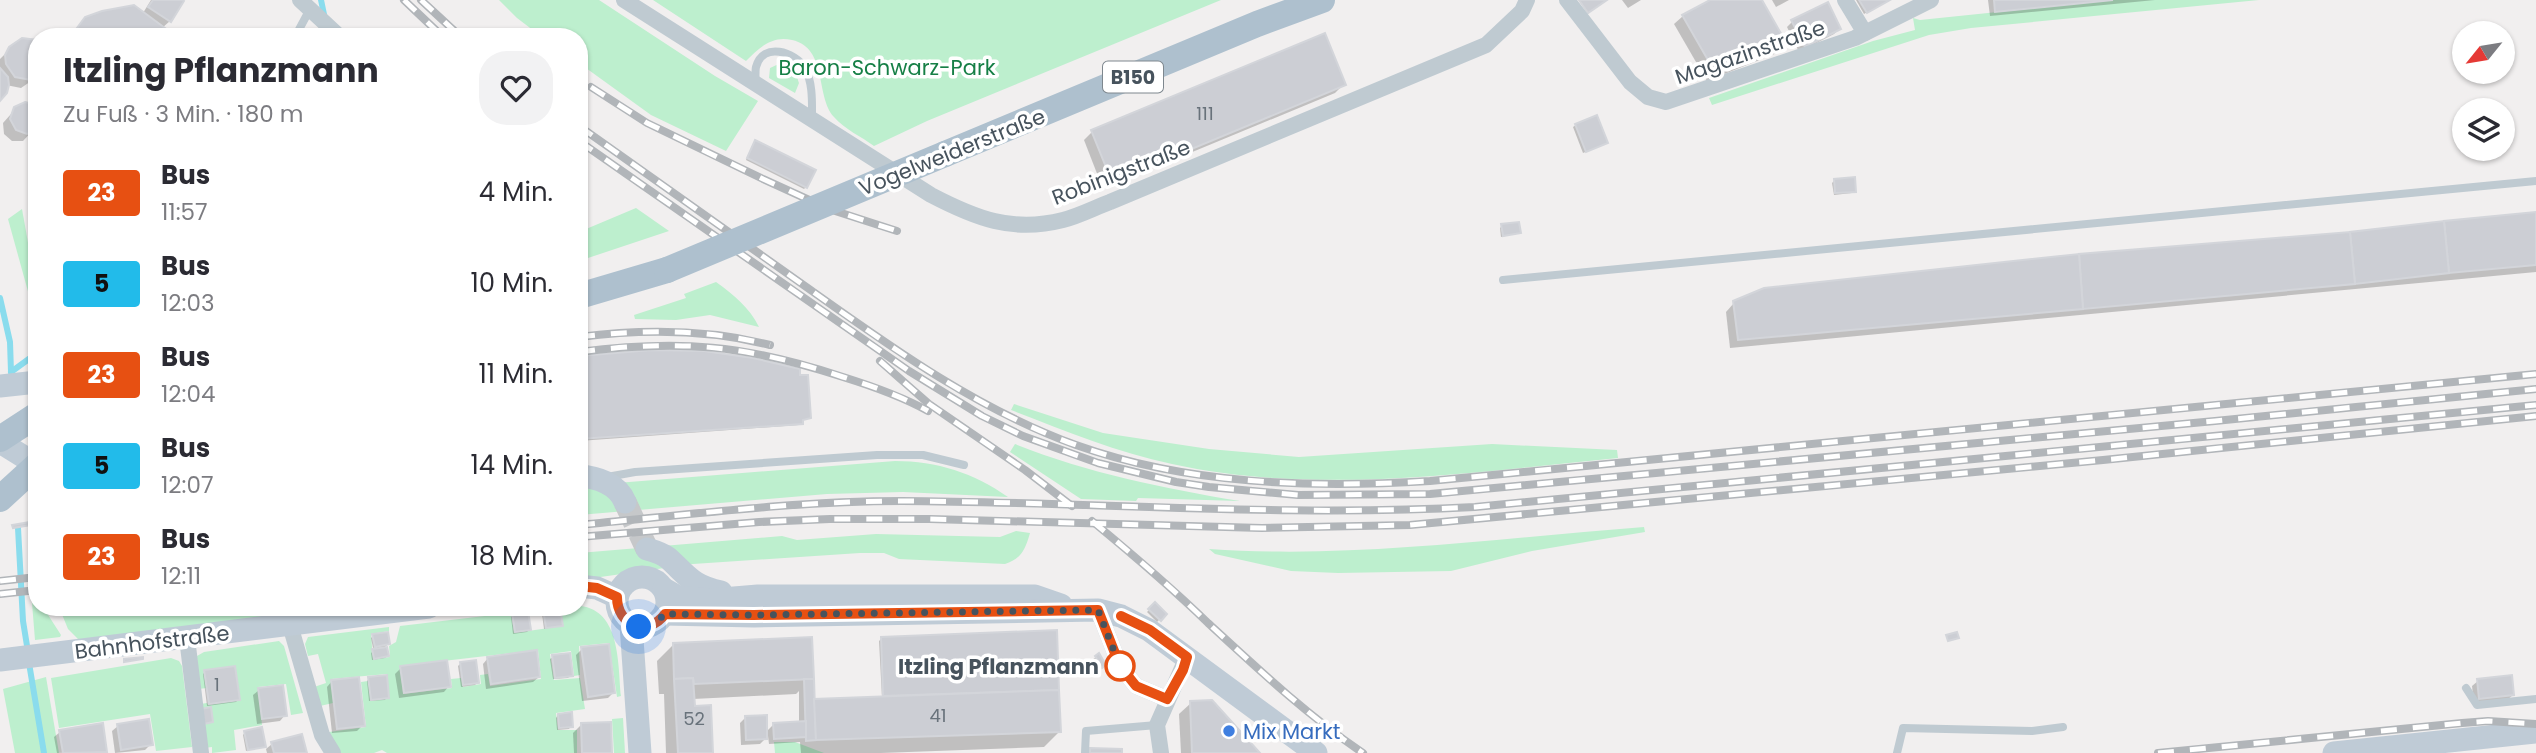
<!DOCTYPE html>
<html lang="de">
<meta charset="utf-8">
<style>
:root{--surface:#fff;--page:#f2f2f3;--text:#2b2b33;--muted:#7c7c81}
body{margin:0;font-family:Poppins,sans-serif;background:var(--page);color:var(--text);height:100vh;display:flex;flex-direction:column;font-size:26px;white-space:nowrap}
*{box-sizing:border-box;margin:0}
p{font-size:23px;color:var(--muted)}
.icon{flex:none;width:38px;height:38px;fill:none;stroke:currentColor;stroke-width:2;stroke-linecap:round;stroke-linejoin:round}
.map{position:relative;flex:1;overflow:hidden}
.panel{position:absolute;left:28px;top:28px;width:560px;height:588px;display:flex;flex-direction:column;background:var(--surface);border-radius:28px;box-shadow:0 2px 5px #0004}
.panel>*{flex:none}
.badge{padding:0 14px;border-radius:5px;font-size:24px;line-height:46px}
.needle{width:46px;rotate:240deg}
.controls{position:absolute;left:2452px;top:21px;display:grid;gap:14px}
.controls a{display:grid;place-items:center;width:63px;height:63px;border-radius:50%;background:var(--surface);box-shadow:0 2px 5px #0004;font-size:35px}
.you{position:absolute;width:35px;height:35px;margin:-18px;border:5px solid #fff;border-radius:50%;background:#1a73e8;box-shadow:0 0 0 10px #1a73e833}
.map>.badge{position:absolute;translate:-50% -50%;box-shadow:0 0 0 4px #fff}
.round{display:grid;place-items:center;flex:none;width:74px;height:74px;border-radius:28px;background:var(--page)}
.overview{display:flex;align-items:center;justify-content:space-between;height:119px;padding:0 35px}
h1{font-size:33px;font-weight:700;line-height:52px}
ul{padding:0;list-style:none}
li{display:flex;align-items:center;gap:21px;height:91px;padding:0 35px}
li div{flex:1}
li b{display:block;font-size:26px}
li em{font-style:normal}
li .badge{min-width:77px;font-weight:700;text-align:center}
.map>svg:first-child{display:block}
.green{fill:#bdefce;fill-rule:evenodd}
.shadow{fill:#0003}
.lines{fill:none;stroke-linecap:round;stroke-linejoin:round}
.stream{stroke:#8adced;stroke-width:6}
.building{fill:#ccced4;stroke:#d3d5da;stroke-width:2}
.secondary-tunnel{stroke:#c6c8ca;stroke-width:23;stroke-dasharray:23 11;stroke-linecap:butt}
.lane{stroke:#bfcad1;stroke-width:8}
.street{stroke:#bfcad1;stroke-width:16}
.secondary{stroke:#bfcbd6;stroke-width:23}
.primary{stroke:#aec0ce;stroke-width:26}
.rail-casing{stroke:#b1b5b9;stroke-width:8}
.rail{stroke:#fff;stroke-width:5;stroke-dasharray:16;stroke-linecap:butt}
.primary-bridge{stroke:#aec0ce;stroke-width:26}
.line-casing{stroke:#fff;stroke-width:16}
.line{stroke:#e75012;stroke-width:10}
.walk{stroke:#47535d;stroke-width:7;stroke-dasharray:0 12.6}
.stop-dot{fill:#fff;stroke:#e75012;stroke-width:3.5}
.shop-dot{fill:#3f7fe0;stroke:#fff;stroke-width:2.5}
.labels{text-anchor:middle;dominant-baseline:central;stroke-width:7;stroke-linejoin:round;paint-order:stroke}
.number-label{font-size:18px;fill:#68727b}
.shield{fill:#fff;stroke:#7e878e;stroke-width:2}
.shield-label{font-size:19px;font-weight:bold;fill:#47535d}
.street-label{font-size:21px;fill:#47535d;stroke:#fff}
.park-label{font-size:21px;fill:#167f46;stroke:#fff}
.stop-label{font-size:21px;font-weight:bold;fill:#47535d;stroke:#fff;text-anchor:end}
.shop-label{font-size:21px;fill:#366cbe;stroke:#fff;text-anchor:start}
</style>
<div class="map">
<svg width="2536" height="753" viewBox="0 0 2536 753">
<rect width="100%" height="100%" fill="#f1efef"/>
<g class="green">
<path d="M499,0H599L715,76L758,101L726,151L651,115L579,63V37H542L517,18Z"/>
<path d="M653,0H1221L927,121L874,146C862,137 844,129 834,117C815,96 828,48 792,40C772,35 759,48 746,61Z"/>
<path d="M2113,0H2259L1971,28L1929,35L1712,105L1709,98L1873,41L1915,30L1913,18L1920,20Z"/>
<path d="M783,62C795,64 796,73 799,83L795,93L769,78L770,68Z"/>
<path d="M636,208L669,231L579,261V232Z"/>
<path d="M22,209L37,293V324L8,219Z"/>
<path d="M716,282C734,295 749,307 759,327L710,315L676,320L635,319L634,315L686,298L684,294Z"/>
<path d="M1014,404L1103,433L1209,449L1299,457L1492,444L1617,450L1618,458C1472,472 1318,496 1172,464C1116,452 1063,430 1011,410Z"/>
<path d="M1015,444C1088,473 1163,488 1240,501L1138,498L1136,501L1081,499L1010,452Z"/>
<path d="M895,461C937,461 974,473 1008,497L903,492L827,494L579,515V486Z"/>
<path d="M37,524V570H28L29,525Z"/>
<path d="M1644,527L1645,532L1532,551L1451,571L1338,573L1291,571L1215,554L1209,549C1355,559 1499,538 1644,527Z"/>
<path d="M1016,531L1030,533C1025,550 1022,558 1005,564L899,559L884,553H860L693,564L579,580V553L782,536L797,540L876,534L1000,537Z"/>
<path d="M32,603H37V607H43L61,635L60,637L35,640Z"/>
<path d="M580,606C621,610 618,666 621,696L617,697L609,643L579,646L580,675L574,676L571,651L550,654L554,680L580,678L585,709L556,713L558,730H577V753H387L382,750L374,753H339L329,732L366,727L361,682L368,681L371,701L389,698L387,674L331,679L333,703L320,706L314,687L326,683L318,654L308,656L305,644L308,637L389,627V631L371,634L373,659L390,657L389,646L396,642L400,626L511,613L514,633L563,626L561,608ZM538,650L541,679L490,686L488,674L480,675L481,684L463,687L461,678L451,679L452,688L403,694L400,666Z"/>
<path d="M59,607H352L79,640L68,629Z"/>
<path d="M279,641L284,646L303,713L291,715L286,684L258,687L262,725L234,730L236,750L212,753V747L204,748L200,704L207,703L208,705L240,700L235,666L205,670L207,688L198,689L197,656L204,652Z"/>
<path d="M171,658L179,661L182,666L192,747L156,751L150,714L59,728L51,678Z"/>
<path d="M46,677L59,753H15L3,689Z"/>
<path d="M623,718L625,753H614L612,719Z"/>
<path d="M774,742H795L824,753H775Z"/>
</g>
<g class="shadow">
<path d="M151,0H180L170,21L162,28L174,37H69L86,18L143,13Z"/>
<path d="M1622,0H1641L1628,8Z"/>
<path d="M1713,0H1760L1785,44L1777,53L1707,81L1674,24L1683,16Z"/>
<path d="M1772,0H1789L1776,7Z"/>
<path d="M1856,0H1888L1864,14Z"/>
<path d="M1988,0H2155L1990,16Z"/>
<path d="M1792,22L1839,29L1834,34L1799,52L1787,27Z"/>
<path d="M10,49L37,77L21,88L6,85L0,98V59Z"/>
<path d="M1343,85L1335,93L1103,189L1084,140L1092,132Z"/>
<path d="M37,96V126L23,141H12L4,134L3,123L19,105L33,106Z"/>
<path d="M1576,125L1606,143L1583,153L1573,127Z"/>
<path d="M753,144L806,187L804,189L746,160Z"/>
<path d="M1835,180L1855,191L1852,193L1834,195L1832,183Z"/>
<path d="M2536,215V272L1730,348L1726,312L1734,303Z"/>
<path d="M1502,226L1519,233L1501,237L1500,228Z"/>
<path d="M579,359L809,418L801,421L799,425L579,441Z"/>
<path d="M1155,604L1165,614L1157,622L1147,612Z"/>
<path d="M544,612L561,625L544,629L542,614Z"/>
<path d="M513,615L529,630L527,632L513,634L511,617Z"/>
<path d="M1055,632L1060,731L1044,747L881,753H801L800,742L769,744L768,736L760,744L741,745L740,723L746,717L766,732L774,724L799,723V691L796,694L693,699V708L711,753H666L664,694H659L657,661L673,645L810,639L813,701L882,698L879,641L882,638Z"/>
<path d="M373,636L388,644L382,650L387,656L385,658L372,660L371,653L377,647L373,648L371,638Z"/>
<path d="M582,649L614,692L608,698L582,701L576,655Z"/>
<path d="M1098,656L1102,667L1099,669L1093,659Z"/>
<path d="M553,657L571,675L568,678L553,679L550,659Z"/>
<path d="M488,658L539,677L533,682L486,689L483,664Z"/>
<path d="M460,664L477,683L475,685L461,687L458,666Z"/>
<path d="M401,668L449,686L444,692L399,698L395,674Z"/>
<path d="M205,672L238,700L236,702L207,706L203,674Z"/>
<path d="M369,678L387,697L385,700L369,701L367,681Z"/>
<path d="M332,681L363,725L357,731L332,733L327,687Z"/>
<path d="M2478,681L2513,695L2507,700L2474,704L2472,686Z"/>
<path d="M259,690L285,715L280,721L257,724L253,695Z"/>
<path d="M1191,703L1258,753H1181L1179,714Z"/>
<path d="M558,715L571,726L569,729L557,730L556,718Z"/>
<path d="M582,724L610,753H574L573,733Z"/>
<path d="M118,726L151,744L145,750L115,753L112,731Z"/>
<path d="M60,732L105,751L57,753L54,737Z"/>
<path d="M245,732L264,746L246,751L243,735Z"/>
<path d="M272,744L305,753H267L266,749Z"/>
</g>
<g class="lines">
<g class="stream">
<path d="M321,0L325,19"/>
<path d="M0,298L10,342L11,372"/>
<path d="M11,372L37,353"/>
<path d="M18,528L23,621L28,652"/>
<path d="M29,663L44,753"/>
</g>
</g>
<g class="building">
<path d="M153,0H183L184,1L171,22L148,7Z"/>
<path d="M1579,0H1607L1588,13Z"/>
<path d="M1710,0H1762L1787,44L1716,74L1682,15Z"/>
<path d="M1859,0H1890L1867,13Z"/>
<path d="M1994,0H2113L1995,12Z"/>
<path d="M1828,2L1841,29L1805,47L1791,20Z"/>
<path d="M134,5L177,37H80L74,32L85,17L102,11Z"/>
<path d="M1325,33L1346,85L1112,182L1091,130Z"/>
<path d="M22,38L37,40V78L31,80L15,77L6,64L5,55L9,47Z"/>
<path d="M0,68L8,77L9,85L7,93L0,101Z"/>
<path d="M25,102L37,105V130L27,134L16,130L10,119L14,107Z"/>
<path d="M1597,115L1608,143L1586,152L1575,124Z"/>
<path d="M755,140L816,170L807,188L747,158Z"/>
<path d="M1855,177L1856,192L1835,193L1834,179Z"/>
<path d="M579,180L586,186L579,194Z"/>
<path d="M2536,212V265L2449,273L2444,221Z"/>
<path d="M2444,221L2449,273L2355,284L2350,232Z"/>
<path d="M1519,222L1521,233L1503,236L1501,224Z"/>
<path d="M2350,232L2355,284L2083,309L2079,254Z"/>
<path d="M2079,254L2083,309L1738,340L1733,301L1764,288Z"/>
<path d="M652,350L704,351L753,358L800,369V375H808L811,418L803,420V424L579,439V356Z"/>
<path d="M36,521L37,524L13,528L12,525Z"/>
<path d="M1155,602L1167,614L1161,621L1148,609Z"/>
<path d="M560,608L563,626L546,628L543,610Z"/>
<path d="M528,611L531,630L515,632L512,613Z"/>
<path d="M1057,630L1059,690L883,696L881,637Z"/>
<path d="M388,632L390,644L375,647L372,634Z"/>
<path d="M1957,632L1959,638L1948,641L1946,635Z"/>
<path d="M812,637L814,679L694,684L693,678L674,679L673,643Z"/>
<path d="M609,644L615,693L588,697L581,647Z"/>
<path d="M387,647L389,656L374,659L372,649Z"/>
<path d="M537,650L540,677L491,684L487,657Z"/>
<path d="M570,653L573,676L555,678L552,655Z"/>
<path d="M1099,653L1106,665L1102,668L1095,656Z"/>
<path d="M143,657V659L124,662V659Z"/>
<path d="M447,660L451,687L404,693L400,666Z"/>
<path d="M476,660L479,683L463,685L460,662Z"/>
<path d="M235,666L240,700L209,704L204,670Z"/>
<path d="M387,675L389,698L371,700L368,677Z"/>
<path d="M2512,675L2514,695L2479,699L2477,679Z"/>
<path d="M359,677L365,726L337,729L331,680Z"/>
<path d="M693,678L695,706L711,705L713,753H678L674,679Z"/>
<path d="M804,679H814L816,740L806,741Z"/>
<path d="M283,685L287,716L262,719L258,688Z"/>
<path d="M1059,690L1061,732L816,740L814,699Z"/>
<path d="M1212,700L1260,753H1192L1190,701Z"/>
<path d="M211,707L213,722L204,724L201,709Z"/>
<path d="M572,712L573,727L559,728L558,714Z"/>
<path d="M767,715V739L746,740L745,716Z"/>
<path d="M149,719L153,745L121,750L117,724Z"/>
<path d="M806,721V737L774,739L773,723Z"/>
<path d="M611,722L612,753H582L581,723Z"/>
<path d="M103,723L107,752L63,753L59,730Z"/>
<path d="M262,727L266,747L248,750L244,731Z"/>
<path d="M302,734L307,753H274L271,742Z"/>
<path d="M1090,748L1122,749V753H1090Z"/>
</g>
<g class="lines">
<path class="secondary-tunnel" d="M625,502L647,549"/>
<g class="lane">
<path d="M295,37L310,9"/>
<path d="M755,84C756,78 755,71 756,67C763,41 795,52 805,68C813,83 812,102 812,118"/>
<path d="M1503,280L2536,181"/>
<path d="M607,477L635,472L877,455H923L964,465"/>
<path d="M2466,688L2477,705L2536,699"/>
<path d="M1085,753L1086,731L1157,725"/>
<path d="M1897,753L1903,728L2032,731L2063,727"/>
</g>
<g class="street">
<path d="M300,0L340,37"/>
<path d="M624,0L931,195C975,218 1012,233 1063,220C1079,216 1094,208 1110,202L1486,45L1522,11L1527,0"/>
<path d="M1567,0L1630,82L1648,97L1666,102L1855,38L1931,0"/>
<path d="M1845,0L1865,33"/>
<path d="M1098,610L1120,666L1136,686L1167,699"/>
<path d="M290,625L322,735L333,753"/>
<path d="M187,638L201,753"/>
<path d="M1161,753L1157,725L1187,657"/>
</g>
<g class="secondary">
<path d="M0,386L37,382"/>
<path d="M0,442L37,465"/>
<path d="M579,476C597,477 618,484 625,502"/>
<path d="M647,549C654,551 663,554 668,558C688,576 692,586 721,592"/>
<circle cx="642" cy="602" r="25"/>
<path d="M579,586L597,588L617,597"/>
<path d="M664,589L678,597L710,600L758,596H1035L1061,605"/>
<path d="M665,614L754,616L1098,610L1121,616L1149,630L1316,753"/>
<path d="M631,625L640,753"/>
<path d="M0,660L429,607"/>
<path d="M2334,753L2536,732"/>
</g>
<g class="primary">
<path d="M945,154L1257,24L1322,0"/>
<path d="M579,296L667,270"/>
<path d="M0,439L37,415"/>
<path d="M0,499L37,465"/>
</g>
<defs>
<g id="rail">
<path d="M404,0L443,37"/>
<path d="M421,0L461,37"/>
<path d="M591,87L647,123L763,179L829,209L897,231"/>
<path d="M579,126C657,181 734,236 812,291C895,350 979,410 1076,445C1188,485 1313,488 1430,481L2536,374"/>
<path d="M579,141L909,371L982,416L1023,436L1098,463L1176,482L1209,487L1298,495L1430,494L2215,421L2536,389"/>
<path d="M579,337C643,329 707,329 770,345"/>
<path d="M579,352C680,339 746,345 843,377C872,386 901,396 928,411"/>
<path d="M880,361L929,404L1025,470L1072,506"/>
<path d="M1092,521C1132,554 1171,587 1208,623C1258,669 1307,715 1363,753"/>
<path d="M579,525C686,515 794,501 902,501C1093,502 1284,517 1475,507L2536,405"/>
<path d="M579,537L759,522L830,519H930L1262,528L1410,525L2103,460L2536,416"/>
<path d="M0,581L37,577"/>
<path d="M0,594L37,590"/>
<path d="M2158,753L2462,723L2488,721L2536,724"/>
</g>
</defs>
<use href="#rail" class="rail-casing"/>
<use href="#rail" class="rail"/>
<path class="primary-bridge" d="M667,270L945,154"/>
</g>
<g class="lines">
<defs>
<path id="line" d="M579,586L597,588L617,597C617,626 648,637 665,614L754,615L1098,610L1120,666L1136,686L1167,699L1183,670L1187,657L1150,630L1121,616"/>
</defs>
<use href="#line" class="line-casing"/>
<use href="#line" class="line"/>
<path class="walk" d="M639,627L654,624L665,614L754,615L1098,610L1120,666"/>
</g>
<circle class="stop-dot" cx="1120" cy="666" r="14"/>
<circle class="shop-dot" cx="1229" cy="731" r="7"/>
<g class="labels">
<g class="number-label">
<text x="1205" y="113">111</text>
<text x="217" y="684">1</text>
<text x="938" y="715">41</text>
<text x="694" y="718">52</text>
</g>
<rect class="shield" x="1103" y="61.5" width="60" height="31" rx="5"/>
<g class="shield-label">
<text x="1133" y="77">B150</text>
</g>
<g class="street-label">
<text transform="translate(1750 52) rotate(-19)">Magazinstraße</text>
<text transform="translate(952 152) rotate(-22)">Vogelweiderstraße</text>
<text transform="translate(1121 172) rotate(-21)">Robinigstraße</text>
<text transform="translate(152 642) rotate(-7)">Bahnhofstraße</text>
</g>
<g class="park-label">
<text x="887" y="67">Baron-Schwarz-Park</text>
</g>
<g class="stop-label">
<text x="1099" y="666">Itzling Pflanzmann</text>
</g>
<g class="shop-label">
<text x="1243" y="731">Mix Markt</text>
</g>
</g>
</svg>
<div class="controls">
<a><svg class="needle" viewBox="-14 -14 28 28"><path d="M0-13l5 13h-10z" fill="#e53935"/><path d="M0 13l5-13h-10z" fill="#7c7c81"/></svg></a>
<a><svg class="icon" aria-label="layers" viewBox="0 0 24 24"><path d="M12 4l9 5-9 5-9-5zM3 14l9 5 9-5"/></svg></a>
</div>
<div class="you" style="left:639px;top:627px"></div>
<section class="panel">
<div class="overview"><div><h1>Itzling Pflanzmann</h1><p>Zu Fuß · 3 Min. · 180 m</p></div><a class="round"><svg class="icon" aria-label="heart" viewBox="0 0 24 24"><path d="M12 20l-8-8c-3-5 5-10 8-4 3-6 11-1 8 4z"/></svg></a></div>
<ul>
<li><span class="badge" style="background:#e75012;color:#fff">23</span><div><b>Bus</b><p>11:57</p></div><em>4 Min.</em></li>
<li><span class="badge" style="background:#22bbea;color:#111">5</span><div><b>Bus</b><p>12:03</p></div><em>10 Min.</em></li>
<li><span class="badge" style="background:#e75012;color:#fff">23</span><div><b>Bus</b><p>12:04</p></div><em>11 Min.</em></li>
<li><span class="badge" style="background:#22bbea;color:#111">5</span><div><b>Bus</b><p>12:07</p></div><em>14 Min.</em></li>
<li><span class="badge" style="background:#e75012;color:#fff">23</span><div><b>Bus</b><p>12:11</p></div><em>18 Min.</em></li>
</ul>
</section>
</div>
